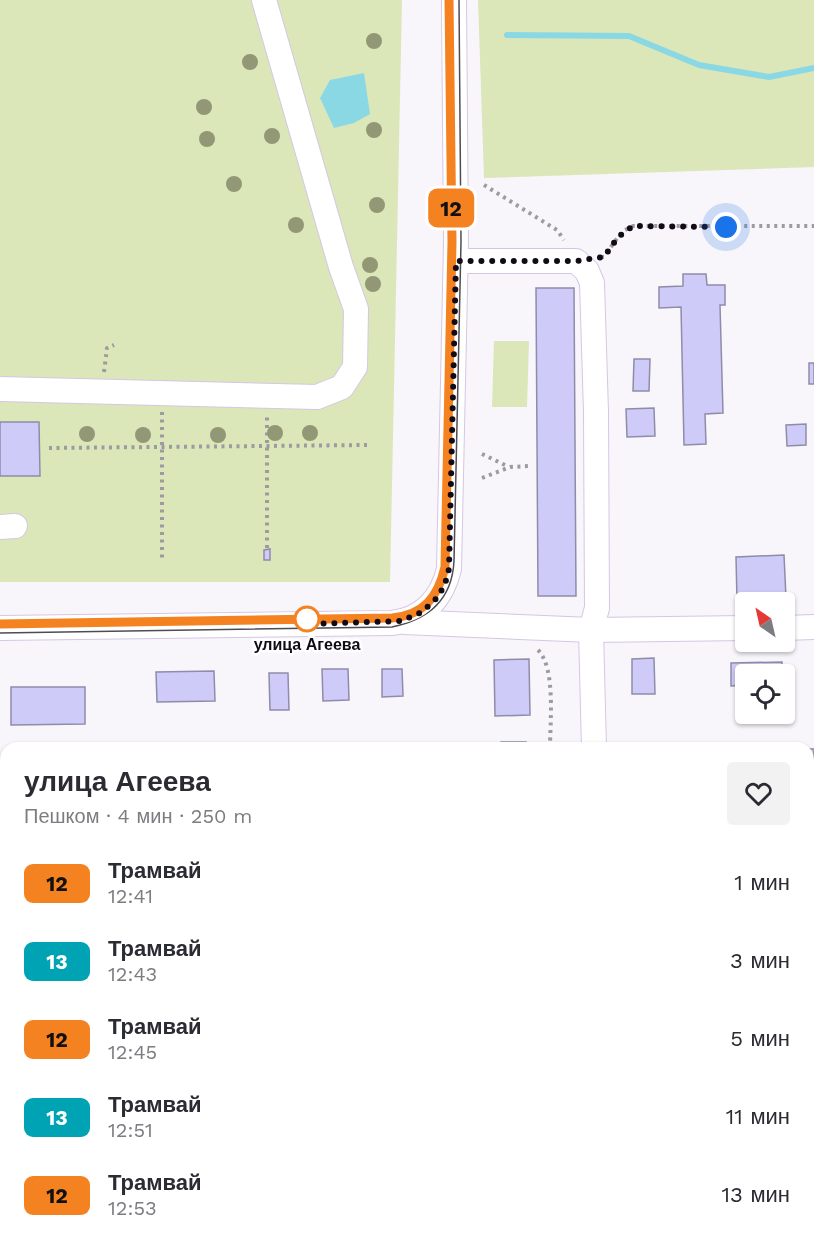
<!DOCTYPE html>
<html lang="ru">
<meta charset="utf-8">
<style>
:root{--surface:#fff;--page:#f2f2f3;--text:#2b2b33;--muted:#7c7c81}
body{margin:0;font-family:"Work Sans",sans-serif;background:var(--page);color:var(--text);height:100vh;display:flex;flex-direction:column;font-size:22px;white-space:nowrap}
*{box-sizing:border-box;margin:0}
p{font-size:20px;color:var(--muted)}
.icon{flex:none;width:33px;height:33px;fill:none;stroke:currentColor;stroke-width:2;stroke-linecap:round;stroke-linejoin:round}
.map{position:relative;flex:1;overflow:hidden}
.side{position:absolute;left:0px;top:742px;width:814px;height:506px;display:flex;flex-direction:column;background:var(--surface);border-radius:18px 18px 0 0;box-shadow:0 2px 4px #0004}
.side>*{flex:none}
.badge{padding:0 12px;border-radius:9px;font-size:21px;line-height:39px}
.needle{width:39px;rotate:326deg}
.fabs{position:absolute;left:735px;top:592px;display:grid;gap:12px}
.fabs a{display:grid;place-items:center;width:60px;height:60px;border-radius:6px;background:var(--surface);box-shadow:0 2px 4px #0004;font-size:30px}
.you{position:absolute;width:30px;height:30px;margin:-15px;border:4px solid #fff;border-radius:50%;background:#1a73e8;box-shadow:0 0 0 9px #1a73e833}
.map>.badge{position:absolute;translate:-50% -50%;box-shadow:0 0 0 3px #fff}
.round{display:grid;place-items:center;flex:none;width:63px;height:63px;border-radius:6px;background:var(--page)}
.head{display:flex;align-items:center;justify-content:space-between;height:102px;padding:0 24px}
h1{font-size:28px;font-weight:700;line-height:45px}
ul{padding:0;list-style:none}
li{display:flex;align-items:center;gap:18px;height:78px;padding:0 24px}
li div{flex:1}
li b{display:block;font-size:22px}
li em{font-style:normal}
li .badge{min-width:66px;font-weight:700;text-align:center}
.map>svg:first-child{display:block}
.green{fill:#dbe7b9}
.water{fill:#8bd8e5}
.lines{fill:none;stroke-linecap:round;stroke-linejoin:round}
.stream{stroke:#8bd8e5;stroke-width:6}
.building{fill:#cecbf8;stroke:#8e8ca9;stroke-width:1.5}
.minor-casing{stroke:#d5c7e4;stroke-width:26}
.path{stroke:#9e9aa2;stroke-width:4;stroke-dasharray:3 4.5;stroke-linecap:butt}
.minor{stroke:#fff;stroke-width:24}
.tram{stroke:#4f4b53;stroke-width:1.5}
.tree{fill:#929775}
.line-casing{stroke:#fff;stroke-width:14}
.line{stroke:#f58220;stroke-width:9}
.walk{stroke:#100b15;stroke-width:6;stroke-dasharray:0 10.8}
.stop-dot{fill:#fff;stroke:#f58220;stroke-width:3}
.labels{text-anchor:middle;dominant-baseline:central;stroke-width:5;stroke-linejoin:round;paint-order:stroke}
.stop-label{font-size:16px;font-weight:bold;fill:#100b15;stroke:#fff}
</style>
<div class="map">
<svg width="814" height="1247" viewBox="0 0 814 1247">
<rect width="100%" height="100%" fill="#f8f5fb"/>
<g class="green">
<path d="M0,0H402L390,582H0Z"/>
<path d="M478,0H814V167L484,178Z"/>
<path d="M494,341H529L527,407H492Z"/>
</g>
<path class="water" d="M364,73L370,114L354,123L334,128L320,98L330,80Z"/>
<g class="lines">
<path class="stream" d="M507,35L629,36L699,65L769,77L814,68"/>
</g>
<g class="building">
<path d="M683,274H706L707,285H725V305H720L723,413L705,414L706,444L684,445L681,307L659,308V287L683,286Z"/>
<path d="M536,288H574L576,596H538Z"/>
<path d="M634,359H650L649,391H633Z"/>
<rect x="809" y="363" width="5" height="21"/>
<path d="M654,408L655,436L627,437L626,409Z"/>
<path d="M0,422H39L40,476H0Z"/>
<path d="M806,424V445L787,446L786,425Z"/>
<path d="M270,549V560H264V550Z"/>
<path d="M784,555L786,598L737,600L736,557Z"/>
<path d="M654,658L655,694H632V659Z"/>
<path d="M529,659L530,715L495,716L494,660Z"/>
<path d="M782,662V675H746V685L731,686V663Z"/>
<path d="M322,669H348L349,700L323,701Z"/>
<path d="M382,669H402L403,696L382,697Z"/>
<path d="M214,671L215,701L157,702L156,672Z"/>
<path d="M269,673H288L289,710H270Z"/>
<path d="M11,687H85V724L11,725Z"/>
<rect x="501" y="742" width="25" height="6"/>
<rect x="808" y="749" width="6" height="47"/>
<rect x="808" y="982" width="6" height="36"/>
<path d="M808,1210H814V1247H791V1242H808Z"/>
<path d="M31,1242H62L63,1247H31Z"/>
<rect x="87" y="1242" width="35" height="5"/>
<rect x="169" y="1242" width="75" height="5"/>
<rect x="267" y="1242" width="31" height="5"/>
<rect x="318" y="1242" width="40" height="5"/>
<rect x="393" y="1242" width="32" height="5"/>
<rect x="469" y="1242" width="26" height="5"/>
<rect x="647" y="1242" width="58" height="5"/>
<rect x="727" y="1242" width="32" height="5"/>
</g>
<g class="lines">
<defs>
<g id="minor">
<path d="M456,261H576L587,271L592,283L596,412L597,608L591,630L594,748"/>
<path d="M0,389L317,397L342,387L355,367L356,309L341,267L264,0"/>
<path d="M0,527L15,526"/>
<path d="M404,622L591,630L746,628"/>
<path d="M0,628L392,623C424,619 442,598 449,569L456,242L454,0"/>
<path d="M784,628L814,627"/>
<path d="M808,957L814,956"/>
<path d="M0,970H6"/>
<path d="M605,1242V1247"/>
</g>
</defs>
<use href="#minor" class="minor-casing"/>
<g class="path">
<path d="M484,185L557,230L564,240"/>
<path d="M601,257H604L618,237L625,230L633,226H814"/>
<path d="M104,372L107,348L114,345"/>
<path d="M162,412V559"/>
<path d="M49,448L369,445"/>
<path d="M482,454L509,467"/>
<path d="M482,478L510,467L530,466"/>
<path d="M267,548V417"/>
<path d="M538,650C556,668 550,723 550,748"/>
<path d="M563,1242V1247"/>
</g>
<use href="#minor" class="minor"/>
<g class="tram">
<path d="M449,0L451,279"/>
<path d="M0,633L392,627C429,619 452,600 454,561L461,242L459,0"/>
</g>
</g>
<g class="tree">
<circle cx="374" cy="41" r="8"/>
<circle cx="250" cy="62" r="8"/>
<circle cx="204" cy="107" r="8"/>
<circle cx="374" cy="130" r="8"/>
<circle cx="272" cy="136" r="8"/>
<circle cx="207" cy="139" r="8"/>
<circle cx="234" cy="184" r="8"/>
<circle cx="377" cy="205" r="8"/>
<circle cx="296" cy="225" r="8"/>
<circle cx="370" cy="265" r="8"/>
<circle cx="373" cy="284" r="8"/>
<circle cx="275" cy="433" r="8"/>
<circle cx="310" cy="433" r="8"/>
<circle cx="87" cy="434" r="8"/>
<circle cx="143" cy="435" r="8"/>
<circle cx="218" cy="435" r="8"/>
</g>
<g class="lines">
<defs>
<path id="line" d="M0,624L392,618C424,615 438,597 445,567L452,242L449,0"/>
</defs>
<use href="#line" class="line-casing"/>
<use href="#line" class="line"/>
<path class="walk" d="M307,619V624L401,621L422,612L438,597L445,584L449,569L456,261H576L604,257L618,237L633,226L726,227"/>
</g>
<circle class="stop-dot" cx="307" cy="619" r="12"/>
<g class="labels">
<g class="stop-label">
<text x="307" y="644">улица Агеева</text>
</g>
</g>
</svg>
<div class="fabs">
<a><svg class="needle" viewBox="-14 -14 28 28"><path d="M0-13l5 13h-10z" fill="#e53935"/><path d="M0 13l5-13h-10z" fill="#7c7c81"/></svg></a>
<a><svg class="icon" aria-label="locate" viewBox="0 0 24 24"><circle cx="12" cy="12" r="6"/><path d="M12 2v4M12 18v4M2 12h4M18 12h4"/></svg></a>
</div>
<div class="you" style="left:726px;top:227px"></div>
<b class="badge" style="left:451px;top:208px;background:#f58220;color:#111">12</b>
<section class="side">
<div class="head"><div><h1>улица Агеева</h1><p>Пешком · 4 мин · 250 m</p></div><a class="round"><svg class="icon" aria-label="heart" viewBox="0 0 24 24"><path d="M12 20l-8-8c-3-5 5-10 8-4 3-6 11-1 8 4z"/></svg></a></div>
<ul>
<li><span class="badge" style="background:#f58220;color:#111">12</span><div><b>Трамвай</b><p>12:41</p></div><em>1 мин</em></li>
<li><span class="badge" style="background:#00a3b4;color:#fff">13</span><div><b>Трамвай</b><p>12:43</p></div><em>3 мин</em></li>
<li><span class="badge" style="background:#f58220;color:#111">12</span><div><b>Трамвай</b><p>12:45</p></div><em>5 мин</em></li>
<li><span class="badge" style="background:#00a3b4;color:#fff">13</span><div><b>Трамвай</b><p>12:51</p></div><em>11 мин</em></li>
<li><span class="badge" style="background:#f58220;color:#111">12</span><div><b>Трамвай</b><p>12:53</p></div><em>13 мин</em></li>
</ul>
</section>
</div>
